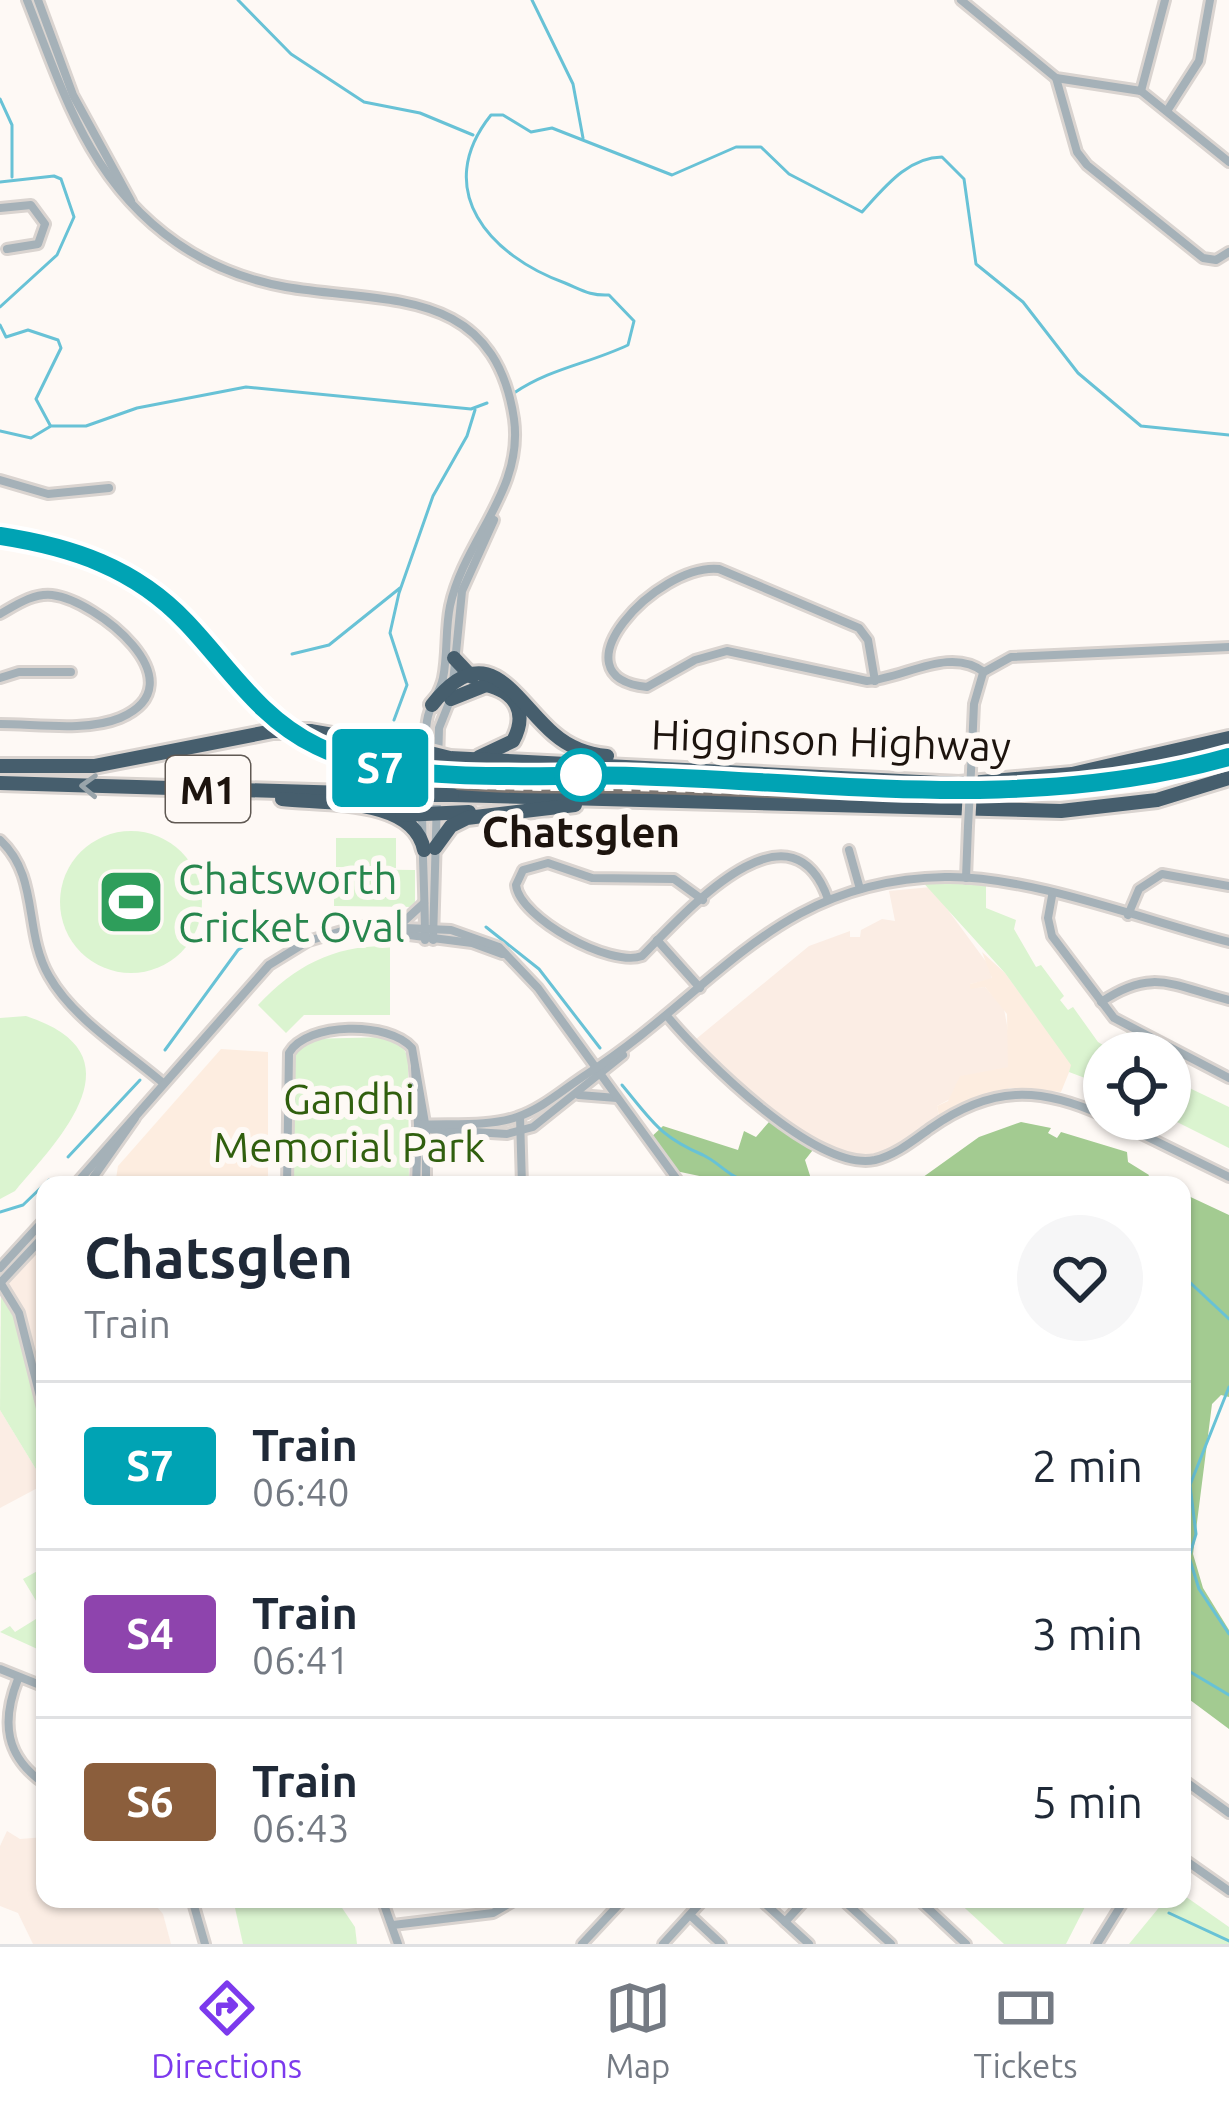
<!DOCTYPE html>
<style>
:root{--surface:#fff;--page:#f6f6f7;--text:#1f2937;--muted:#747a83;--line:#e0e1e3;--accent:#7c3aed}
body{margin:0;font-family:Ubuntu,sans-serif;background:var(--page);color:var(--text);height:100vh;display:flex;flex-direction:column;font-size:45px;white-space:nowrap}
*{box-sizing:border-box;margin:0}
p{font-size:39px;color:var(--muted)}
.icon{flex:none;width:66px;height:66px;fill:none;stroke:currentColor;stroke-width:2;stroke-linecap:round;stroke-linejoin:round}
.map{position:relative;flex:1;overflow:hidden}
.drawer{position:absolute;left:36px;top:1176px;width:1155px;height:732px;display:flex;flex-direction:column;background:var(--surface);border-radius:24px;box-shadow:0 3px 9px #0004}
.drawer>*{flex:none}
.badge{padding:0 24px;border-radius:9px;font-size:42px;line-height:78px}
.tools{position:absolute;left:1083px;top:1032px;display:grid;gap:24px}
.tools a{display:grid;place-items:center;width:108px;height:108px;border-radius:50%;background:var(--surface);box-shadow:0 3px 9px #0004;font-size:60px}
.map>.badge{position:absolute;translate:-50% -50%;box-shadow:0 0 0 6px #fff}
.round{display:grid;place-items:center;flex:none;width:126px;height:126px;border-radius:63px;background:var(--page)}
.headline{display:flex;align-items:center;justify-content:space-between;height:204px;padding:0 48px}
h1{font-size:57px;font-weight:700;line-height:90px}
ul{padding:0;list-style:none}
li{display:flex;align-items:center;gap:36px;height:168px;padding:0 48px;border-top:3px solid var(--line)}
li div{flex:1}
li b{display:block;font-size:45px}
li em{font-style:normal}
li .badge{min-width:132px;font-weight:700;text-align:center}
.menu{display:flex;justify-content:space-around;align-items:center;height:168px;border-top:3px solid var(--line);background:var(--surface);font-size:33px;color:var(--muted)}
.menu a{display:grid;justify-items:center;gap:6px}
.menu .active{color:var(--accent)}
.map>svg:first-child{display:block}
.built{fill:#fbede4}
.industrial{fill:#fdede0}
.green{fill:#dbf4d0}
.forest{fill:#a3cb91}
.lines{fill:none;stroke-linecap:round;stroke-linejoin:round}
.stream{stroke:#68c2d6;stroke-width:3}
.minor-casing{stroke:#dad4d0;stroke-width:14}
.highway-casing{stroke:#dad4d0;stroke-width:20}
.minor{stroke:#a5b1b8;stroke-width:8}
.highway{stroke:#465e6d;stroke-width:14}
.rail-casing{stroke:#7e7772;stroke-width:8}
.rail{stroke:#fef9f5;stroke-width:3;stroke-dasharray:9;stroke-linecap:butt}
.minor-bridge-casing{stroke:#dad4d0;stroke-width:14;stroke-linecap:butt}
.highway-bridge-casing{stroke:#dad4d0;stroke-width:20;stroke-linecap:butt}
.minor-bridge{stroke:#a5b1b8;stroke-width:8}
.highway-bridge{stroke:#465e6d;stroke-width:14}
.oneway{stroke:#99a4aa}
.line-casing{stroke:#fff;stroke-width:27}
.line{stroke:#00a3b4;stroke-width:18}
.stop-dot{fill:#fff;stroke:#00a3b4;stroke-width:6}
.labels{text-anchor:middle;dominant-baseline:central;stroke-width:12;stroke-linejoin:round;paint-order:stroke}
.shield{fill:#fef9f5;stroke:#605953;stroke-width:3}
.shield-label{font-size:39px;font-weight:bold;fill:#1d140e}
.street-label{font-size:42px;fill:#1d140e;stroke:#fef9f5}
.stop-label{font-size:42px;font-weight:bold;fill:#1d140e;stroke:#fef9f5}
.leisure-label{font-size:42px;fill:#27864d;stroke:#fef9f5;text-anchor:start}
.park-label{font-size:42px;fill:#305f0e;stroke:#fef9f5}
</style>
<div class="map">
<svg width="1229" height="1944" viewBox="0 0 1229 1944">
<rect width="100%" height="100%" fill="#fef9f5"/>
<g class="built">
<path d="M931,887L990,967L992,979L970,984L971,988L985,987L1004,1009L1009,1036L1008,1068L937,1106L940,1122L876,1160L826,1153L718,1072L690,1044L809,946L850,931V937H860L861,930L882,919L895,921L889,891Z"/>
<path d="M45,1235V1414L1,1282Z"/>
<path d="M0,1410L45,1484L0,1508Z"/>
<path d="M7,1831L20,1839L45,1837V1899H150L163,1914L171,1944H33L18,1913L0,1906V1846Z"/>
</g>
<g class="industrial">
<path d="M982,952L1005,973L1072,1065L1061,1092L1010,1088L939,1116L937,1106L948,1101L960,1076L1008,1067L1007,1014L985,987L970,989V984L992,978Z"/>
<path d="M221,1049L268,1052V1185H115L118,1166Z"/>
</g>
<g class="green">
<circle cx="131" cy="902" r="71"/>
<path d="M336,838H396V868L336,867Z"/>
<path d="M334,869L415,870V907L334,906Z"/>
<path d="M919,878L986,880V908L1016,920L1014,929L1036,967L1041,965L1064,996L1060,1000L1068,1010L1073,1007L1098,1042L1113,1051L1129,1029L1138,1034L1128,1053H1104V1088L1098,1085L1104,1072L1093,1066L1085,1078L1069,1072L1071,1065L1005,973Z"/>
<path d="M390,946V1015H304L286,1033L258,1005C296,965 334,945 390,946Z"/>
<path d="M26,1016C143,1054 61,1137 15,1191L0,1199V1018Z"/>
<path d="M389,1037L400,1042L408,1057L409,1185H291L293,1051L306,1039Z"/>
<path d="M1179,1083L1229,1107V1148L1175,1121L1170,1095Z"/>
<path d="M1,1282L10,1293L45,1414V1484L0,1410Z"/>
<path d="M41,1569L45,1576V1650L44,1652L0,1632L10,1626L15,1632L44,1614L23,1579Z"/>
<path d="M1182,1894L1229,1927V1944H1129L1166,1899H1182Z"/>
<path d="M233,1899H336L355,1927L357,1944H243Z"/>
<path d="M955,1899H1089L1066,1944H1004Z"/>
</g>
<g class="forest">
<path d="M775,1115L816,1146L805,1160L813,1185H742L671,1170L648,1140L663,1126L738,1150L744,1131L756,1137Z"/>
<path d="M1021,1122L1051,1128L1048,1133L1057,1138L1061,1132L1127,1152L1128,1162L1149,1175L1146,1181L1154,1185H912L979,1137Z"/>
<path d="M1182,1193L1229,1215V1397L1221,1395L1212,1404L1193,1554L1203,1588L1229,1630V1729L1182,1694Z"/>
</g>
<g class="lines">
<g class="stream">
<path d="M238,0L291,54L364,102L420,113L473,135"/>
<path d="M532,0L573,84L583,138"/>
<path d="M0,99L12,125V177"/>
<path d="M0,182L54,176L61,179L74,217L57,255L0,307"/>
<path d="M0,325L6,337L28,330L58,340L61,348L36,399L50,425"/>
<path d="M514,393C551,368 588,364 628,345L634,321L609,295C590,296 582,290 565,283C490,256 431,190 491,115H503L531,132L552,128L672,175L736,147H761L789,174L862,212C884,188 908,157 942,157L964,179L976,264L1023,302L1078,373L1141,426L1229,435"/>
<path d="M0,431L31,438L51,426H86L137,408L246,387L471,409L487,403"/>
<path d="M292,654L329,645L400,588"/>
<path d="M394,720L407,685L390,633L399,593L433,496L467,436L475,410"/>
<path d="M486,927L539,969L600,1048"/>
<path d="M165,1050L238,950L280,921"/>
<path d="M622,1085C652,1121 659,1136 703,1155C720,1163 727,1176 753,1185"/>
<path d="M68,1157L140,1080"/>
<path d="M0,1212L23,1205L49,1180"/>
<path d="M1182,1275L1229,1319"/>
<path d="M1229,1387L1190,1485L1196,1534L1189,1557L1199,1589L1229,1634"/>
<path d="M1182,1667L1229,1695"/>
<path d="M1169,1913L1229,1941"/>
</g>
<defs>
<g id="minor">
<path d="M27,0C64,94 90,183 177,243C210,266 247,280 286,287C385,304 494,285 514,419C524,491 464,540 450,606C445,630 448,654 443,678C440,693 429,705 427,721C417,792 425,868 425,940"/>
<path d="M38,0L73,95L131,201"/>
<path d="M961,0L1056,78L1141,91L1229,162"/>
<path d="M1056,78L1077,152L1087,165L1203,258L1216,260L1229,252"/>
<path d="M1141,91L1165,0"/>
<path d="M1167,111L1199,61L1210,0"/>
<path d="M0,208L31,205L45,224L38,244L7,249"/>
<path d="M0,480L48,494L109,488"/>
<path d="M0,614C16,605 33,593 52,595C96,600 201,683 120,718C86,732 36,724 0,724"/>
<path d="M0,678L19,672H71"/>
<path d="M875,681L868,640L859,628L719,569C657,563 551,677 647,687L695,660L727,651L867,681C905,678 950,646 984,672L1011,657L1229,647"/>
<path d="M453,683L462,591L494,520"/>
<path d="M971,771L974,704L983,673"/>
<path d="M0,840C40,877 23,931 49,976C73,1019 126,1051 163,1083"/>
<path d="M849,850L860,889"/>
<path d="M966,878L968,826"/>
<path d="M1052,896L1048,918L1052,936L1114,1018L1229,1078"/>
<path d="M703,900L674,879L592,878L548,863L523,870L516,885C519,918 611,968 642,956C683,915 790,792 828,899"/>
<path d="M1128,915L1139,889L1162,874L1229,886"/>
<path d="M400,925L424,903"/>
<path d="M370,930L472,943L502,954"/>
<path d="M433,940L439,728L451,698"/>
<path d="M657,940L700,988"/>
<path d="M1101,1002C1153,967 1173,986 1229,1000"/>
<path d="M667,1016C703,1059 816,1172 875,1160C896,1155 914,1140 931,1128C991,1086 1039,1086 1104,1116"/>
<path d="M415,1067L418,1125"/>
<path d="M579,1095L617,1098"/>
<path d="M520,1117L522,1185"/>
<path d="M1111,1119L1229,1177"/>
<path d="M425,1129L507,1134L533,1127L623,1055"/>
<path d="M427,1152L438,1137L452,1132"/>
<path d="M75,1185L269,965L308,941L359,926L451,930L499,947L538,988L681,1185"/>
<path d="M88,1185L135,1118"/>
<path d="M287,1185L289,1053C307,1022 389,1021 412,1048L426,1129V1185"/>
<path d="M416,1185L418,1125C449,1123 488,1127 517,1117C542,1109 565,1088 587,1074C716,991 775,880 945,877C1028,875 1147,921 1229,942"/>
<path d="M0,1268L45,1219"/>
<path d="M0,1282L19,1313L45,1416"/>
<path d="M1,1282L45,1235"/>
<path d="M0,1669L45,1687"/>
<path d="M18,1679C1,1722 5,1757 45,1784"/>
<path d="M1182,1779L1229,1813"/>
<path d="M1182,1858L1229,1891"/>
<path d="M192,1899L205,1944"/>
<path d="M382,1899L398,1944"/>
<path d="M760,1899L809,1944"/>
<path d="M842,1899L891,1944"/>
<path d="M918,1899L966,1944"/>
<path d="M690,1915L721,1944"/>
<path d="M785,1922L806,1899"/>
<path d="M393,1925L493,1913L517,1899"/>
<path d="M582,1944L624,1899"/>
<path d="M663,1944L704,1899"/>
<path d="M1097,1944L1125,1899"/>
</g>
<g id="highway">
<path d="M454,658L472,677"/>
<path d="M451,699L486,685C516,692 528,713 513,741L479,757"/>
<path d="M432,705C488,633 515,701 554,734C570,748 587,754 607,756"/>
<path d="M310,731L414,749"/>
<path d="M450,758L959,784L1072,774L1229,738"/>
<path d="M0,766H94L273,731"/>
<path d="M0,783L416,795"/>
<path d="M452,795L1061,811L1157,800L1229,778"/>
<path d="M282,799C325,804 414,797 424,850"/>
<path d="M402,815L469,812"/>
<path d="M435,848L451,826L467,818L575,805"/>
</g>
</defs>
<use href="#minor" class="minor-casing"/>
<use href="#highway" class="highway-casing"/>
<use href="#minor" class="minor"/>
<use href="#highway" class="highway"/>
<defs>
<path id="rail" d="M0,539C68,549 130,569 179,620C225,667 256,720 317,750C418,800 540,787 649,790C844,795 1038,812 1229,761"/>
</defs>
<use href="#rail" class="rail-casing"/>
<use href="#rail" class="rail"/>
<defs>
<path id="minor-bridge" d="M968,826L971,771"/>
<g id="highway-bridge">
<path d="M273,731H310"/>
<path d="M414,749L450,758"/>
<path d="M416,795H452"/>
</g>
</defs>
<use href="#minor-bridge" class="minor-bridge-casing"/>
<use href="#highway-bridge" class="highway-bridge-casing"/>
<use href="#minor-bridge" class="minor-bridge"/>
<use href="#highway-bridge" class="highway-bridge"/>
</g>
<defs><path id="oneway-chevron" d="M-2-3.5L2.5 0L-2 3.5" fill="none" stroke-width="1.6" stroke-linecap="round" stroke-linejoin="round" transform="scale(3)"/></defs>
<use class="oneway" href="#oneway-chevron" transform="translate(89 786) rotate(-178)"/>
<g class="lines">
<defs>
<path id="line" d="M0,536C72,547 135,568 186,622C229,667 259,718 317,746C402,788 536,773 632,776C834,782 1030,813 1229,757"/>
</defs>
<use href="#line" class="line-casing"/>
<use href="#line" class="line"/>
</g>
<defs>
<symbol id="stadium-square" viewBox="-11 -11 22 22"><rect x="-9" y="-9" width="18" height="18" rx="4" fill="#2e9e5b" stroke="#fef9f5"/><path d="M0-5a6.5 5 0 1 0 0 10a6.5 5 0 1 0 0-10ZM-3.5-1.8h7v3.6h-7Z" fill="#fff"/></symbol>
</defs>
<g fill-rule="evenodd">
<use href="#stadium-square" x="93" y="864" width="76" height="76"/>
</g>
<circle class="stop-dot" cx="581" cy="775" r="24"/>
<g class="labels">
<rect class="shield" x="166" y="756" width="84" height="66" rx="9"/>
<g class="shield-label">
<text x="208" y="789">M1</text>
</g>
<g class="street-label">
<text transform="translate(831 740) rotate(2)">Higginson Highway</text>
</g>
<g class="stop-label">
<text x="581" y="831">Chatsglen</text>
</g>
<g class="leisure-label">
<text x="178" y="878">Chatsworth<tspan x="178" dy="48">Cricket Oval</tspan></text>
</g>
<g class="park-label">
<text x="349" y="1098">Gandhi<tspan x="349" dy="48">Memorial Park</tspan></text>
</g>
</g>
</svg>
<div class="tools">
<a><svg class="icon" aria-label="locate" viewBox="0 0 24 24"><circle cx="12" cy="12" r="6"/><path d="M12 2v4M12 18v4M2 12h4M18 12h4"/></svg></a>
</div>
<b class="badge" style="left:380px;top:768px;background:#00a3b4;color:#fff">S7</b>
<section class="drawer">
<div class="headline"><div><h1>Chatsglen</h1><p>Train</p></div><a class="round"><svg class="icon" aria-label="heart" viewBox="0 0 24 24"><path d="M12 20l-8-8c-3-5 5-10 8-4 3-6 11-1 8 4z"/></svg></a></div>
<ul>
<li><span class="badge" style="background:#00a3b4;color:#fff">S7</span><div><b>Train</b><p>06:40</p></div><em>2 min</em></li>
<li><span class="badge" style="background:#8e44ad;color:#fff">S4</span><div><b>Train</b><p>06:41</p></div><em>3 min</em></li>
<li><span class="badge" style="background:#8b5e3c;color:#fff">S6</span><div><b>Train</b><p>06:43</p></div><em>5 min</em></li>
</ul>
</section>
</div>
<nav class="menu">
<a class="active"><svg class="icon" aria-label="directions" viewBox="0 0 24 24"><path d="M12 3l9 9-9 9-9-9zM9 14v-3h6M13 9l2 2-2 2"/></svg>Directions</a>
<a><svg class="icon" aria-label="map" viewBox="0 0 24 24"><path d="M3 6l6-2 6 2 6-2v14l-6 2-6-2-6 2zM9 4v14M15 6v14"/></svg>Map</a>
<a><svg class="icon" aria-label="tickets" viewBox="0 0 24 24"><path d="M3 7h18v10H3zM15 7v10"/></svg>Tickets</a>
</nav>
